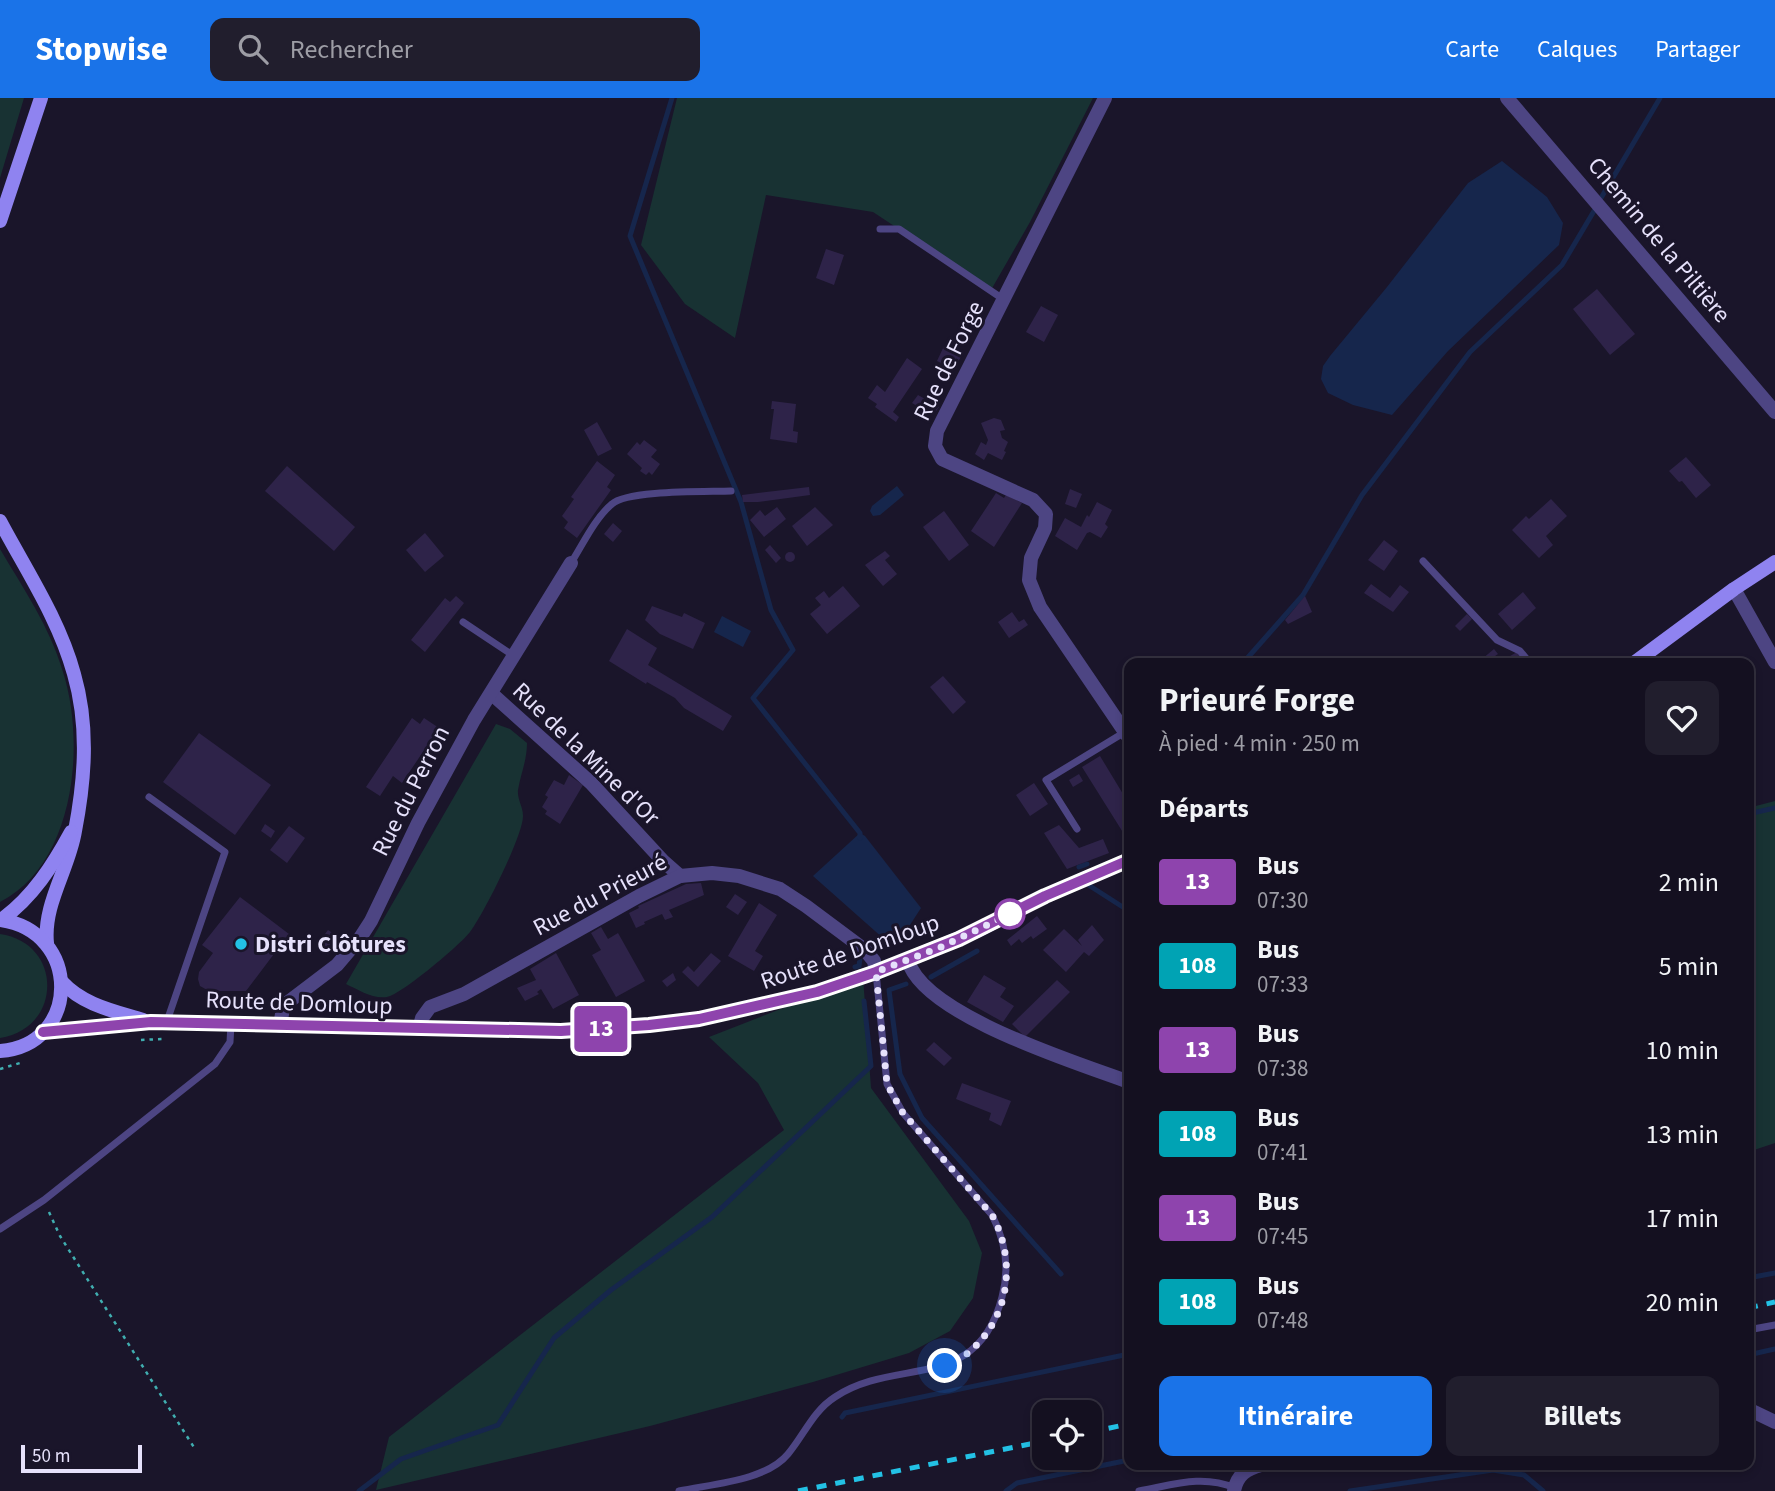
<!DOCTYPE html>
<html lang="fr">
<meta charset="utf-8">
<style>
:root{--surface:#141020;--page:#211e2d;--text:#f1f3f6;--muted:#9d9da5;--line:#33303e;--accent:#1a73e8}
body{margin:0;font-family:"Source Sans 3",sans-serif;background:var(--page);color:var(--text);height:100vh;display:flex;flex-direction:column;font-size:26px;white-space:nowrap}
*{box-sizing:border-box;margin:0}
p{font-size:23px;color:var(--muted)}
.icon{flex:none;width:38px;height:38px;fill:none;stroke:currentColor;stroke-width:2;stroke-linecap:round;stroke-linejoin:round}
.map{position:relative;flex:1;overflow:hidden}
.panel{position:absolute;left:1124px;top:560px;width:630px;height:812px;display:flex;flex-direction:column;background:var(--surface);border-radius:14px;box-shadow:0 4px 10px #0003,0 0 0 2px var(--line)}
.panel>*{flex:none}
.badge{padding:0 14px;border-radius:5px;font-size:24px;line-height:46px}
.controls{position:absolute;left:1032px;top:1302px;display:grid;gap:14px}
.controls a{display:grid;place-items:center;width:70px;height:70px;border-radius:14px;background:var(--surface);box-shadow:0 4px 10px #0003,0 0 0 2px var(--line);font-size:35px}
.scale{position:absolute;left:21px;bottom:18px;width:121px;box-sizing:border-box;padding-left:7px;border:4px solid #e6e1fb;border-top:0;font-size:19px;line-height:24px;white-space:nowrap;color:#e6e1fb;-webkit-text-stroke:5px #1a152a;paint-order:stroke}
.you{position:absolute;width:35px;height:35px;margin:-18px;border:5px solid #fff;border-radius:50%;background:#1a73e8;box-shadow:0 0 0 10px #1a73e833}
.map>.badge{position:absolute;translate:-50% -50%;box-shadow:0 0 0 4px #fff}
h2{padding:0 35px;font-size:26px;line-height:63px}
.round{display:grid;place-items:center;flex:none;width:74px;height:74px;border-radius:14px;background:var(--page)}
.summary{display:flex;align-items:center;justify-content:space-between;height:119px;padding:0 35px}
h1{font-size:33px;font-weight:700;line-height:52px}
.primary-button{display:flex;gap:14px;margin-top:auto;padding:14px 35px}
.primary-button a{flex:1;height:80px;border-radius:14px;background:var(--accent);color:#fff;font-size:28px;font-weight:700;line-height:80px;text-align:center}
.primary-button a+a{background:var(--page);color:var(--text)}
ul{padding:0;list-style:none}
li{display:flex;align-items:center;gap:21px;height:84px;padding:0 35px}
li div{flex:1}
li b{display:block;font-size:26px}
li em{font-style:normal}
li .badge{min-width:77px;font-weight:700;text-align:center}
header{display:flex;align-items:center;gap:42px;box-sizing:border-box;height:98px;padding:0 35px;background:var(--accent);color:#fff}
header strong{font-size:33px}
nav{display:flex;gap:38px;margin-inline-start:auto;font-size:24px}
.search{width:490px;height:63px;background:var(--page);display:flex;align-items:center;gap:18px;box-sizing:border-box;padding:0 24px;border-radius:14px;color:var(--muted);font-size:26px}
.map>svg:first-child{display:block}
.green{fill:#183233}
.water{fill:#16264c}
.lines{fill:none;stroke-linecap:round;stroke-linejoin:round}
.stream{stroke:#16264c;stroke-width:5}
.building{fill:#2e2349}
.path{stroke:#40aeb0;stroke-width:2.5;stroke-dasharray:3.5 5;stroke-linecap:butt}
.lane{stroke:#4d4583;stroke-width:7}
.street{stroke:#4d4583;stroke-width:14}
.secondary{stroke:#8f83f0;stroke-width:14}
.rail{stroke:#23c1e5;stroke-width:5;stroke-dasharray:10 9;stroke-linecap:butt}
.line-casing{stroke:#fff;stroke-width:16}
.line{stroke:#8e44ad;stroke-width:10}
.walk{stroke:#e6e1fb;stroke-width:7;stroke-dasharray:0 12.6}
.stop-dot{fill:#fff;stroke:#8e44ad;stroke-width:3.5}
.poi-dot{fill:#23c1e5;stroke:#1a152a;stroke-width:2.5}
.labels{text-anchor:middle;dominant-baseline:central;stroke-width:6;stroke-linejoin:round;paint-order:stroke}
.street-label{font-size:24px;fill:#e6e1fb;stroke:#1a152a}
.poi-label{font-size:24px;font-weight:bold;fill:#e6e1fb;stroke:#1a152a;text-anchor:start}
</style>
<header>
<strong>Stopwise</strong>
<div class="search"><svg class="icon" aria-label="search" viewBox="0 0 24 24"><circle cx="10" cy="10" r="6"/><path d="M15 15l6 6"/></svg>Rechercher</div>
<nav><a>Carte</a><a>Calques</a><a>Partager</a></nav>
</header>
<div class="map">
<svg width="1775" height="1393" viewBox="0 0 1775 1393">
<rect width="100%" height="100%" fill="#1a152a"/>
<g class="green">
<path d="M0,0H24L0,80Z"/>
<path d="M677,0H1093L1030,124L991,192L873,114L766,97L735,240L685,206L641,147Z"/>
<path d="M0,451C23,490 50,529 63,574C86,646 75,766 0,804Z"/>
<path d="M496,626L510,631L527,645C527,662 521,675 518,692C517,701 523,709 523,718C523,738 483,817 470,834C460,847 402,896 387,899C372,901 359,892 346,886Z"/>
<path d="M1775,703V1045L1748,1054V710Z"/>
<path d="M0,836C63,845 63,930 0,940Z"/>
<path d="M863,879L871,990L969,1123L982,1155L973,1200L950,1233L909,1255L813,1284L650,1328L376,1392L389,1339L784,1032L758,985L709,939Z"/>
</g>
<g class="water">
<path d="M1502,63L1547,99L1563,125L1559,147L1448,253L1392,317L1353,307L1328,295L1321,281L1323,268L1330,258L1387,189L1468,85Z"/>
<path d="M897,388L904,397L880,417L873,418L870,413L872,408Z"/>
<path d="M722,518L751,533L743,549L714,534Z"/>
<path d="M860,735L865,738L921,810L908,830L884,841L813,778Z"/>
</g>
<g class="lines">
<g class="stream">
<path d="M672,0L630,138L741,404L771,512L793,552L753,600L860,735V740"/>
<path d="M1601,100L1660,0"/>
<path d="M1243,565L1303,497L1362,397L1470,254L1562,167L1594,113"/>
<path d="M1748,716L1775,710"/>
<path d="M1079,769L1087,766"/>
<path d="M1090,788L1129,813"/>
<path d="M852,852L860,860L859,868L855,869"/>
<path d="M931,879L977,853"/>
<path d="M906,886L889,892L900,976L922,1020L1061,1176"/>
<path d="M1748,1180L1775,1175"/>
<path d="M1748,1257L1775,1251"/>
<path d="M842,1319L845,1315L1129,1256"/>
<path d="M359,1393L401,1361L498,1327L554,1240L611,1192L712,1119L871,968L864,903"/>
<path d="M1006,1393L1017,1385L1129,1362"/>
<path d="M1350,1393L1493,1372L1524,1377L1543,1393"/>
</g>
</g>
<g class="building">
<path d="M826,151L844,157L834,187L816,180Z"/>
<path d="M1597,191L1635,236L1610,257L1573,211Z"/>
<path d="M1041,208L1058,217L1044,244L1026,234Z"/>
<path d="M944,248L962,257L954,271L937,263Z"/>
<path d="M907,260L922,271L893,314L899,319L896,324L875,309L877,306L868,300L877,287L885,294Z"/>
<path d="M918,297L939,309L933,317L912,305Z"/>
<path d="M772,303L796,306L793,333L798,334L797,345L770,341L774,311H771Z"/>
<path d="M994,320L1001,322L1005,332L1000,333L1002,340L1008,344L1004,353L1006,354L1002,362L988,355L984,362L975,356L981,344L986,347L988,342L981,325Z"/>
<path d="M597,324L612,351L598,358L584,332Z"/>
<path d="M644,342L657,352L651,359L660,366L652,377L649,374L646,377L640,373L642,370L627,356L637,344L640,347Z"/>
<path d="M1686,359L1711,387L1696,400L1682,383L1679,384L1669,373Z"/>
<path d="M597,363L615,377L607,389L611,392L577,440L564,430L568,424L562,418L574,401L571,399Z"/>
<path d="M287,368L355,429L334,453L265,393Z"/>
<path d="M809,389L810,397L758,404H743L742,397Z"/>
<path d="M1070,391L1082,396L1076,410L1065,406Z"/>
<path d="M996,395L1004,400L1006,397L1022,405L994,449L971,433Z"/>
<path d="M1551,401L1567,418L1546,438L1553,447L1539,460L1512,432L1526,418L1529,421Z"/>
<path d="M1097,404L1112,412L1105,426L1108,429L1101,440L1090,434L1087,435L1077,452L1055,438L1065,420L1081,429L1087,417L1089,419Z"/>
<path d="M777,409L786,421L764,439L750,422L760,412L765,418Z"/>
<path d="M815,409L833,427L807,448L792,428Z"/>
<path d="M944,413L969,447L949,463L923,429Z"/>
<path d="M613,425L622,433L613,444L604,436Z"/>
<path d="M425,435L444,458L425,474L406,452Z"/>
<path d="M1384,442L1398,453L1384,473L1368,462Z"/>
<path d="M770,447L781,460L776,465L765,452Z"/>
<path d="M885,453L890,458L885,462L897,476L883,488L865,467Z"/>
<circle cx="790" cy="459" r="5"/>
<path d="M1371,486L1390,500L1400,487L1409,494L1393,514L1364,495Z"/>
<path d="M843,488L860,508L827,536L810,516L821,507L815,500L824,493L829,500Z"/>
<path d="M1523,494L1536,510L1512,532L1498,516Z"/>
<path d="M456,498L464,505L425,554L411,542L445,500L450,504Z"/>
<path d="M1305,498L1312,514L1288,526L1285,522Z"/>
<path d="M652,508L682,519L684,515L705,525L693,551L660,536L645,522Z"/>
<path d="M1012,514L1019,524L1024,521L1028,527L1009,540L998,524Z"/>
<path d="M1467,516L1472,521L1460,533L1455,528Z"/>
<path d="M627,531L657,550L648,567L732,618L723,633L684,610L675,600L647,584L646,586L609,563Z"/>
<path d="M1494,551L1498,556L1485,565L1482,561Z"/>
<path d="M1517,554L1527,565H1498Z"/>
<path d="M943,578L966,604L953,616L930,589Z"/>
<path d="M412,620L420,626L424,620L439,630L402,685L393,678L380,698L366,689Z"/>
<path d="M199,635L271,687L235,737L163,684Z"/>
<path d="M1100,658L1123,696L1129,694V744L1082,669Z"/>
<path d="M1079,676L1083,683L1073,689L1069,682Z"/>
<path d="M569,677L583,687L560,726L545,716L547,713L542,709L548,699L545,697L554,682L564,687Z"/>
<path d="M1034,685L1048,706L1030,718L1016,697Z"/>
<path d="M265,726L275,733L271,740L261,733Z"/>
<path d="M1059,727L1079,750L1103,741L1109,755L1067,771L1044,735Z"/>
<path d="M289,728L305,740L287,765L270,752Z"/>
<path d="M701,785L704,797L669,812L673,819L665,822L662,816L644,824L645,826L636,830L629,815L639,810L638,808L686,786Z"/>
<path d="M735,796L747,804L738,817L726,809Z"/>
<path d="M240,799L289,836L246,893H209L200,888L198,881L199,874L213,855L202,847Z"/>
<path d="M759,805L777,817L755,853L763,858L754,873L728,858Z"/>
<path d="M1037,818L1047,831L1033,841L1031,838L1022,845L1019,841L1011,848L1007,842Z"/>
<path d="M1092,827L1104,842L1089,858L1084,854L1066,874L1043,852L1064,831L1082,848L1078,842Z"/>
<path d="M601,829L608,841L618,835L645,883L616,899L592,857L601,852L591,835Z"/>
<path d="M328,832L340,840L328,857L316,848Z"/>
<path d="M556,855L579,897L553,911L541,891L537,894L539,896L525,903L517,890L536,882L530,871Z"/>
<path d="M711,855L721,863L698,889L682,874L688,868L694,874Z"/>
<path d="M673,875L676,882L667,889L662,883Z"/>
<path d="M984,877L1006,890L1000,899L1014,908L1003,924L967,904Z"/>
<path d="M1057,882L1070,894L1025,939L1012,926Z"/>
<path d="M934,944L952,960L944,968L926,952Z"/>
<path d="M962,985L1011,1003L1001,1028L989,1022L991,1015L956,1001Z"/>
</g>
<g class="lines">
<g class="path">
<path d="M141,942L163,941"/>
<path d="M0,971L20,965"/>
<path d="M49,1114L60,1138L195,1351"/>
</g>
<g class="lane">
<path d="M880,131H899L1003,201"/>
<path d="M1423,463L1497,542L1520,553L1530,565"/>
<path d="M571,465C583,446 595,420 612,406C627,392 707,394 731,393"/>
<path d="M463,524L514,558"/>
<path d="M149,699L225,754L167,923"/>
<path d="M1077,731L1046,682L1125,634"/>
<path d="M0,1131L44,1102L215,966L230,944L231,926"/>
<path d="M1748,1232L1775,1227"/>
<path d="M679,1393C711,1386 766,1383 788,1356C804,1337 813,1313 835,1299C897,1258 977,1296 1002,1199C1010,1170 1006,1144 992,1117L903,1015L887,986L876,874"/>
<path d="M1139,1393C1173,1387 1202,1376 1235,1390"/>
</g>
<g class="street">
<path d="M1105,0L937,333L935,348L942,361L1033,402L1046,416L1045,430L1031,460L1029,482L1040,509L1129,640"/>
<path d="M1507,0L1775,314"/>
<path d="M1734,491L1775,564"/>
<path d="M492,596L591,685L663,763L680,778"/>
<path d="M908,862C922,917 1078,965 1129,984"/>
<path d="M280,928L283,910L287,905L337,867L360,840L371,823L418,725L474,622L571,465"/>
<path d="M419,931L422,920L430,909L464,896L639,798L680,778L712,775L739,778L780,791L806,808L865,852L874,863L876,874"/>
<path d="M1748,1311L1775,1324"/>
<path d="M1234,1393C1237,1377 1246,1371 1261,1367"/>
</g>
<g class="secondary">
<path d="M0,123L41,0"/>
<path d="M0,423C26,472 59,521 74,576C89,628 85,681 75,733C69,771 43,806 47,845"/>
<path d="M1634,565L1734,491L1775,464"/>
<path d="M0,822C82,833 81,947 0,953"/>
<path d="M1,822C33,799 53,767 71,734"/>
<path d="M62,884C83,907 114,913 143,922"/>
<path d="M43,934L151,924L561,933L649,927L699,921L817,894L876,874L977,833L1045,798L1129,762"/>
</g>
<g class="rail">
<path d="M1748,1210L1775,1204"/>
<path d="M1090,1334L1129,1326"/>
<path d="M798,1393L1045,1343"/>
</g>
</g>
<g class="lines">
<defs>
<path id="line" d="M43,934L151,924L561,933L649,927L699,921L817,894L876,874L959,841L1045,798L1129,762"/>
</defs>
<use href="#line" class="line-casing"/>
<use href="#line" class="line"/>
<path class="walk" d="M945,1268C953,1264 962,1260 968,1255C1010,1220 1017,1163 992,1117L903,1015L887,986L876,874L941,849L1010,816"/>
</g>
<circle class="stop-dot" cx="1010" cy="816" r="14"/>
<circle class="poi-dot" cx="241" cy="846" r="7"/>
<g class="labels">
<g class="street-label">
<text transform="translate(1659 142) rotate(50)">Chemin de la Piltière</text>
<text transform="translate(949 263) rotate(-64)">Rue de Forge</text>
<text transform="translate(586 656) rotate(44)">Rue de la Mine d'Or</text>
<text transform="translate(411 693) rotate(-63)">Rue du Perron</text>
<text transform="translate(600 797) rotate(-28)">Rue du Prieuré</text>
<text transform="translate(850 854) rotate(-19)">Route de Domloup</text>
<text transform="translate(299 905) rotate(2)">Route de Domloup</text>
</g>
<g class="poi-label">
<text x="255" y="846">Distri Clôtures</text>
</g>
</g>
</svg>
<div class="controls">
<a><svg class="icon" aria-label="locate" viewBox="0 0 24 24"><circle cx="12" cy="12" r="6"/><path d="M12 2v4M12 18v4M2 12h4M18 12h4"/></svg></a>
</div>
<div class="scale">50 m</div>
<div class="you" style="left:945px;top:1268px"></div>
<b class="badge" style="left:601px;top:931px;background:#8e44ad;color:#fff">13</b>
<section class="panel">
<div class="summary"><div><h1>Prieuré Forge</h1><p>À pied · 4 min · 250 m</p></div><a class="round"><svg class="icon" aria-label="heart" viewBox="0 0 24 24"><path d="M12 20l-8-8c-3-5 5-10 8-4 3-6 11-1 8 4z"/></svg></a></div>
<h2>Départs</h2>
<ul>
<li><span class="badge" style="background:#8e44ad;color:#fff">13</span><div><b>Bus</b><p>07:30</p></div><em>2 min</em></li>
<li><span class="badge" style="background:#00a3b4;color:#fff">108</span><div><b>Bus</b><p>07:33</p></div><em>5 min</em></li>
<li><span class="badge" style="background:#8e44ad;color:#fff">13</span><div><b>Bus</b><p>07:38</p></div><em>10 min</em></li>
<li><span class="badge" style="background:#00a3b4;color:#fff">108</span><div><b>Bus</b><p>07:41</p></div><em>13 min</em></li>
<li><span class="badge" style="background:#8e44ad;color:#fff">13</span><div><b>Bus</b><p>07:45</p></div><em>17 min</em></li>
<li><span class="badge" style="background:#00a3b4;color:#fff">108</span><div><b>Bus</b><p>07:48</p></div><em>20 min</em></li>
</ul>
<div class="primary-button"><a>Itinéraire</a><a>Billets</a></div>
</section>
</div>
